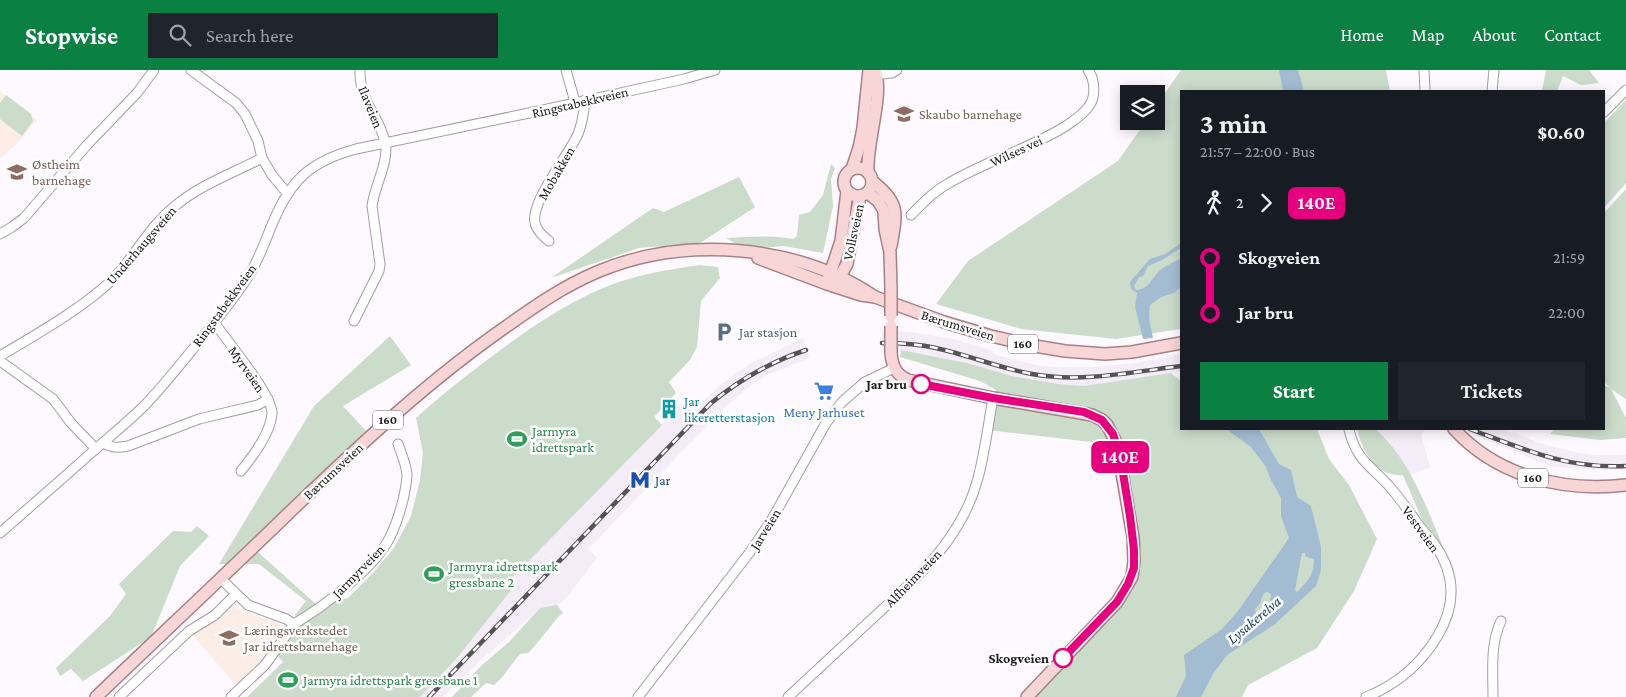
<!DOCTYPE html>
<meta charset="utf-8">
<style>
:root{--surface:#171b24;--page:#20242c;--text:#f1f3f6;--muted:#9ea1a6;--accent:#0b8043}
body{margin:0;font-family:"Crimson Pro",serif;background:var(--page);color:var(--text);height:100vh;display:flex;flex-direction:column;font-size:19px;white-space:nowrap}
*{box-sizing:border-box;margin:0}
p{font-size:16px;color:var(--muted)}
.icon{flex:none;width:28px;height:28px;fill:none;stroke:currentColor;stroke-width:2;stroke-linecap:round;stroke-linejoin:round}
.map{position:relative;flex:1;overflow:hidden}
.panel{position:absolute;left:1180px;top:20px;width:425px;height:340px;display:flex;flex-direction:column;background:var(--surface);border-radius:0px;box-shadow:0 2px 12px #0003}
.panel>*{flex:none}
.badge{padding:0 10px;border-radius:8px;font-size:18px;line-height:32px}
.buttons{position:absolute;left:1120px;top:15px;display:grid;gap:10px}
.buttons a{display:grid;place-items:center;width:45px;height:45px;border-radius:0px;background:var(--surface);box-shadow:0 2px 12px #0003;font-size:25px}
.map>.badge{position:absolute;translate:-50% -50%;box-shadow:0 0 0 2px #fff}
.legs{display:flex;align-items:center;gap:8px;height:55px;padding:0 20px;font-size:16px}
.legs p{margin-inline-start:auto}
.headline{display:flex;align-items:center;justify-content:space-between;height:85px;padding:0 20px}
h1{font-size:28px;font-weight:700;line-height:38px}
.cta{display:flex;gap:10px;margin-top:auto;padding:10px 20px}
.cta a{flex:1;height:58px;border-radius:0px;background:var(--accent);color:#fff;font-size:20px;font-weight:700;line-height:58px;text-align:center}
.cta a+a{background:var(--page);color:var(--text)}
ul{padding:0 20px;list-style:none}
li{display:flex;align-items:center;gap:18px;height:55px;font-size:19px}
li i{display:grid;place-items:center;width:8px;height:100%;margin:0 6px;background:currentColor}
li i::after{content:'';width:12px;height:12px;margin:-6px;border:4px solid;border-radius:50%;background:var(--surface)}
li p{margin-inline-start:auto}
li:first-child i{background:linear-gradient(#0000 50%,currentColor 0)}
li:last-child i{background:linear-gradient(currentColor 50%,#0000 0)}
header{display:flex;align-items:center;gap:30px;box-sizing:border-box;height:70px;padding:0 25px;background:var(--accent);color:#fff}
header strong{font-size:24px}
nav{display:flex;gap:28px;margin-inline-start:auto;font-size:18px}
.search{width:350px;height:45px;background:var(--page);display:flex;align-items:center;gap:12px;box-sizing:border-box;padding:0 18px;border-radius:0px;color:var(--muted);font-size:19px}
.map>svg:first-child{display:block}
.built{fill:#f4ecf6}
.education{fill:#fceee7}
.green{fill:#cbdccb}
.water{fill:#a4bcd2;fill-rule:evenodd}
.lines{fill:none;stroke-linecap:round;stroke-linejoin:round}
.minor-casing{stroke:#a29fa3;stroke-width:11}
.major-casing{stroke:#a78284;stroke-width:14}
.minor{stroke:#fff;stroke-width:9}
.major{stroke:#f8d6d7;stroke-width:11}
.rail-casing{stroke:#555355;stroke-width:4.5}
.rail{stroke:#fff;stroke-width:2.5;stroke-dasharray:8;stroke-linecap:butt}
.major-bridge-casing{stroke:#a78284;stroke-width:14;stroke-linecap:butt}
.major-bridge{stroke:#f8d6d7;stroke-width:11}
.line-1-casing{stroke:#fff;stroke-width:11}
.line-1{stroke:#e6007e;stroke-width:8}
.stop-1-dot{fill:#fff;stroke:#e6007e;stroke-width:2.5}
.labels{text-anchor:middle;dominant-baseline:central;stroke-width:5;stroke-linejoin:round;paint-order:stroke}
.shield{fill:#fff;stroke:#5f5e5f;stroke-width:1}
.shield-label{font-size:12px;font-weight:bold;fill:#1a191a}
.street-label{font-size:14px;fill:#1a191a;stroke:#fff}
.education-label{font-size:14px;fill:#785e54;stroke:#fff;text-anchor:start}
.service-label{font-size:14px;fill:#4e5e75;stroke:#fff;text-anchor:start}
.stop-label{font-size:14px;font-weight:bold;fill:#1a191a;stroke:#fff;text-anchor:end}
.culture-label{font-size:14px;fill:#0d838f;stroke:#fff;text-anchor:start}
.shop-label{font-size:14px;fill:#366cbe;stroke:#fff}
.leisure-label{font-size:14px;fill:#27864d;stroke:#fff;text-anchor:start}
.transit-label{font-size:14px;fill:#164399;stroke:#fff;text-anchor:start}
.water-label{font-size:15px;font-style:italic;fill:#204767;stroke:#fff}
</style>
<header>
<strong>Stopwise</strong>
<div class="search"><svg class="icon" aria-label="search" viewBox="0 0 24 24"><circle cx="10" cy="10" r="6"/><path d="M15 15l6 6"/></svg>Search here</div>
<nav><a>Home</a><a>Map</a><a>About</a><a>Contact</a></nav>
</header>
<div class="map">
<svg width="1626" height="627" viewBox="0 0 1626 627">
<rect width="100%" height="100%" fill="#fdf9fe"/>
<g class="built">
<path d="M882,261L910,262L954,269L991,280L997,285L1015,290L1041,296L1057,297H1095L1136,293L1181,284V302L1084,316L1058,314L1012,306L967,293L924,284L882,279Z"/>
<path d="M803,268L809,288L767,305L746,319L726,336L588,479L597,488L566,528L557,535L540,538L478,593L443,627H420L457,588L511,519L510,512L512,508L684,331L694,340L719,316L736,303L748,296L749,294Z"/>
<path d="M1376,359H1425L1421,364L1430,397L1411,405L1387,369Z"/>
<path d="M1459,359H1504L1505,360L1513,363L1514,362L1539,373L1578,383L1595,385H1626V400H1594L1550,396Z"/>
</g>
<g class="education">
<path d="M0,21L37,50L20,70L0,89Z"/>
<path d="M231,536L279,554L281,560L274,569L265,587L237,617L192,564L219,546Z"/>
</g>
<g class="green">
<path d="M1181,0H1386L1390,21H1181V259L1116,269L1021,259L936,234L968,191L1118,91L1146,51H1156V36Z"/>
<path d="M1546,0H1589L1599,13L1581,15L1563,6L1557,21H1542Z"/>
<path d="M6,25L31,44L33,51L22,66L0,49V33Z"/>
<path d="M1626,30V113L1604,138V53Z"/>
<path d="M831,94L835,98L831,109L833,136L823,183L783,176L762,178L736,174L726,168C748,167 772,165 793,169L797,166L799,145L810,142L823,125Z"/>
<path d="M739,107L755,137L700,173L639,178L551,208L653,138L664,142Z"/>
<path d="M1626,119V329L1611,319L1626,348V368L1600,370L1550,364L1555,359H1604V315L1611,318L1604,312V143Z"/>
<path d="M699,195L718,197L720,208L701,231L697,277L690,290L669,312L676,323L654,347L662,355L512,508L510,512L512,519L457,588L420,627H247L283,592L277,585L298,556L295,545L306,531L259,494H219L314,336L390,266L411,295L343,336L366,361L249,474L318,536L348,528L373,503L394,478L411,446L420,410L423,383L416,348C442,324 470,303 499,281C532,257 565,234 603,218C633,205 667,200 699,195Z"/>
<path d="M901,280L967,293L1012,306L1058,314L1084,316L1171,303L1181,311V359H1317L1329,389L1349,415L1377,469L1354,521L1317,578L1248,615L1242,627H1027L1108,542L1134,491L1117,375L987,360L996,320L980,311L900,287Z"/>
<path d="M1357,359H1376C1410,391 1426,435 1443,477L1423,452L1403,405C1400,405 1395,405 1391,404C1372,400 1361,376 1357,359Z"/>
<path d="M197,456L209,466L180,496L151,567L83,611L71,599L60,606L56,598L110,546L126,524L119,514L173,461L191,462Z"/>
<path d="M557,535L563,543L559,546L533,578L528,583L520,584C511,594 505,606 494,615L486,613L471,627H452L481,596L509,572L540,538Z"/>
</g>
<g class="water">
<path d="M1279,0H1298L1304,21H1283Z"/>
<path d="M1181,173V178L1162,190L1148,196L1143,206L1139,207L1134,216L1136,220C1151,219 1152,205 1163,198C1169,194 1175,192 1181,188V217L1174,223L1161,227L1150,235L1149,248L1153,268L1143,269L1135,237L1137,223L1131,219L1130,212L1150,189L1165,184Z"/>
<path d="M1226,359H1259L1279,394L1291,400L1297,427L1311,436L1321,477V500L1316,516L1274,555L1227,585L1213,604L1201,627H1176L1186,606L1184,585L1222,559L1238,541L1289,468L1281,446V428L1271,410L1266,397L1251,377ZM1302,483H1305L1306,487L1314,489C1314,505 1308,511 1297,522L1295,520ZM1268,522L1271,524C1271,534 1264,541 1256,545L1255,539L1259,535L1264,523Z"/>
</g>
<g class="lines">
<defs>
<g id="minor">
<path d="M191,0L236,33L245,44L258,71L262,88L272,105L287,123"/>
<path d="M566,0L575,32"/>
<path d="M1424,0L1425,21"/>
<path d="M871,5L892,3L897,0"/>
<path d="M1492,21L1494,0"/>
<path d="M1604,42L1626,20"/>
<path d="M911,145C923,133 934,121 949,113C986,91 1029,79 1066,56C1074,50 1083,45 1089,36C1096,27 1095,9 1088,0"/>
<path d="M0,164L12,157L24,148L87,75L137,23L154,0"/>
<path d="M549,171C543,166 537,161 535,153C530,132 569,85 578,64C582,54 584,42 585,30"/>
<path d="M354,251L379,201L380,194L372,136C374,117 390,90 385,72C379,45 359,31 360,0"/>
<path d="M214,252C226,270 273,325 272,344C270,364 253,386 241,401"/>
<path d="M0,286C35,265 71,245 102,219C131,195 146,159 175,136C200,115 233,103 262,88"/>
<path d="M0,291L53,329L71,353L96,379"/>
<path d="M1349,360C1357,391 1370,395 1390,417C1401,430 1411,444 1420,457C1425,463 1430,468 1435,475C1456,505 1456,536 1437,567C1420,595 1396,615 1366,627"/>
<path d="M103,373C112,378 118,378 128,376L199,349L258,335L268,329"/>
<path d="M0,463C31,436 61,410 91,383C109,367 128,352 145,335C167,312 186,287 206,263C221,244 237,225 249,205C260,188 266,168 274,150C292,108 312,91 356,79L534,42L684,9L715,0"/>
<path d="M221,509L248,535L286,549L294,554L265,595L231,627"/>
<path d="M294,554C323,537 376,497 390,467C396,455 400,442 403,430C405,421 407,413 407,404C406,394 401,383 398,374"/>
<path d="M119,627L189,561L215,545L236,524"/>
<path d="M638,627L750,482L771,451L826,353L842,332L865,312L894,298"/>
<path d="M788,627L915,509C943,481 968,447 978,408C985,382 988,355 993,328"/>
<path d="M1493,627C1493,602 1490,574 1501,551"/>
</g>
<g id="major">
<circle cx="858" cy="112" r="14"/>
<path d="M852,99L859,78L863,58L869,0"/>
<path d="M868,103C866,72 884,26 875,0"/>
<path d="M872,111C900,134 897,141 891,176"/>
<path d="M868,123L878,131L884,141L885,159L890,182L891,219"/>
<path d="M758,188L827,214L861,225L875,227L944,252L991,266L1035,276L1065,281L1105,284L1132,282L1181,273"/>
<path d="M828,210L841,171L847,121"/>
<path d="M833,211L839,208L847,194L860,126"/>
<path d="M891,283C892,296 896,305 908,310L993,328L1092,345L1102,350L1107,355L1117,374L1133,467L1134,491L1132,507L1117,532L1027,627"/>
<path d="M1454,359C1498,407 1563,422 1626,415"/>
<path d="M96,627C162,564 228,502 293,439C361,374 429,310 507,256C535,236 564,216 597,202C684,165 797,174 875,227"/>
</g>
</defs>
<use href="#minor" class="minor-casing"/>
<use href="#major" class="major-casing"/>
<use href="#minor" class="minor"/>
<use href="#major" class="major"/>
<defs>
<g id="rail">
<path d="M882,273C900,273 918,274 936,278C968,285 999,298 1032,304C1081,313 1132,302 1181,296"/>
<path d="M1470,359C1523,379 1567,399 1626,396"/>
<path d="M429,627L710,334C739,310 770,292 806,280"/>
</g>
</defs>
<use href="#rail" class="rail-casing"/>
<use href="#rail" class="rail"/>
<defs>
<g id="major-bridge">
<path d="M891,246V219"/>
<path d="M891,283V256"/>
</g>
</defs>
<use href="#major-bridge" class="major-bridge-casing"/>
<use href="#major-bridge" class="major-bridge"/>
</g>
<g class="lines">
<defs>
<path id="line-1" d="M921,314L993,328L1084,342L1102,350L1113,364L1120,385L1130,446L1134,480V498L1128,514L1117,532L1063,588"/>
</defs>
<use href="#line-1" class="line-1-casing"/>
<use href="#line-1" class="line-1"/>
</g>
<defs>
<symbol id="school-bare" viewBox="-9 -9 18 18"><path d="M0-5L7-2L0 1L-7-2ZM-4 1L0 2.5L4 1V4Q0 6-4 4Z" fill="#8d6e63" stroke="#fff" stroke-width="2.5" paint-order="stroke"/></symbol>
<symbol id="parking-bare" viewBox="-9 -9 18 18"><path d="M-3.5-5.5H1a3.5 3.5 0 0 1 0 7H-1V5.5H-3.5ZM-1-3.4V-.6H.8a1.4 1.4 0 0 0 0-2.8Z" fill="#5c6f8a" stroke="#fff" stroke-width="2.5" paint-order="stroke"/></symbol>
<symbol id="supermarket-bare" viewBox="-9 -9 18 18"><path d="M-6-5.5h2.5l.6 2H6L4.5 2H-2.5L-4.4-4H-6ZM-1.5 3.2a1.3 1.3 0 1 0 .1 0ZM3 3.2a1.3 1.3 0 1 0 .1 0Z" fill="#3f7fe0" stroke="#fff" stroke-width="2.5" paint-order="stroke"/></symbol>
<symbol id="building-bare" viewBox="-9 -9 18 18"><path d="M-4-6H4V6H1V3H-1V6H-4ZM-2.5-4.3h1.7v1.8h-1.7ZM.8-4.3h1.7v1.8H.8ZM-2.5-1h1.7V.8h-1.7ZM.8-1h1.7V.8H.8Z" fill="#0f9aa8" stroke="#fff" stroke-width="2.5" paint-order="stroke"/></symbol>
<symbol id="stadium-bare" viewBox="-9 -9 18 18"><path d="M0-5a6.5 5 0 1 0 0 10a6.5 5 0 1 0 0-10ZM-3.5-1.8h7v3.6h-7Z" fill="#2e9e5b" stroke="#fff" stroke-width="2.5" paint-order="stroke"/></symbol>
<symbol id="metro-bare" viewBox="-9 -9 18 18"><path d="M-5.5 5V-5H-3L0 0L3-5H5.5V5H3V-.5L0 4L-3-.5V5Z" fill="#1a4fb4" stroke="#fff" stroke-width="2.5" paint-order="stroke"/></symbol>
</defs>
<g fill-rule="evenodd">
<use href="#school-bare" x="890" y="30" width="28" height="28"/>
<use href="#school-bare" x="3" y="88" width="28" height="28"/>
<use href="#parking-bare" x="710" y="248" width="28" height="28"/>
<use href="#supermarket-bare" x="810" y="307" width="28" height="28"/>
<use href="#building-bare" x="655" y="325" width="28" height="28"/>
<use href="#stadium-bare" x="503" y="355" width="28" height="28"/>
<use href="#metro-bare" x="626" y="396" width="28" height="28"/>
<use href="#stadium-bare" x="420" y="490" width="28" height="28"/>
<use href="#school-bare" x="215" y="554" width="28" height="28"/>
<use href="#stadium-bare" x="274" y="596" width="28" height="28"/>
</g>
<g class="stop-1-dot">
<circle cx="921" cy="314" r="9"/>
<circle cx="1063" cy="588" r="9"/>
</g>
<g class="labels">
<g class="shield">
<rect x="1008" y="264.5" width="30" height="19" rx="4"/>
<rect x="373" y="340.5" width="30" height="19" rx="4"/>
<rect x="1518" y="398.5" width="30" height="19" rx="4"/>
</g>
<g class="shield-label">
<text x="1023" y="274">160</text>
<text x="388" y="350">160</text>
<text x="1533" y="408">160</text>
</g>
<g class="street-label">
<text transform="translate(580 32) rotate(-13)">Ringstabekkveien</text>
<text transform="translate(371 37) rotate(68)">Ilaveien</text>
<text transform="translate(1016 81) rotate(-25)">Wilses vei</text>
<text transform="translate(556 103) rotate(-60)">Mobakken</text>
<text transform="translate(853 162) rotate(-78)">Vollsveien</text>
<text transform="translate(141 175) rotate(-49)">Underhaugsveien</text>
<text transform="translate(224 235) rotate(-54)">Ringstabekkveien</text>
<text transform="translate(958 255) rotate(17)">Bærumsveien</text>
<text transform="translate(247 299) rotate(55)">Myrveien</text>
<text transform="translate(333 401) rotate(-43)">Bærumsveien</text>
<text transform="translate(765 459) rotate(-58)">Jarveien</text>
<text transform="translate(1421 459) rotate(54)">Vestveien</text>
<text transform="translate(358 501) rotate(-46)">Jarmyrveien</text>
<text transform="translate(913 508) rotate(-46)">Alfheimveien</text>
</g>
<g class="education-label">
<text x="919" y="44">Skaubo barnehage</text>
<text x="32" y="94">Østheim<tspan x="32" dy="16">barnehage</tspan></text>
<text x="244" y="560">Læringsverkstedet<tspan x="244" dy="16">Jar idrettsbarnehage</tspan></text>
</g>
<g class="service-label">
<text x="739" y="262">Jar stasjon</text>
</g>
<g class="stop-label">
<text x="907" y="314">Jar bru</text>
<text x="1049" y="588">Skogveien</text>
</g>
<g class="culture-label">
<text x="684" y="331">Jar<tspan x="684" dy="16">likeretterstasjon</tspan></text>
</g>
<g class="shop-label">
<text x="824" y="342">Meny Jarhuset</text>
</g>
<g class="leisure-label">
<text x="532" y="361">Jarmyra<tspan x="532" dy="16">idrettspark</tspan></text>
<text x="449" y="496">Jarmyra idrettspark<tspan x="449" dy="16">gressbane 2</tspan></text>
<text x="303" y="610">Jarmyra idrettspark gressbane 1</text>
</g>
<g class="transit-label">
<text x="655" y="410">Jar</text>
</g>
<g class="water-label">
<text transform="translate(1254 550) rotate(-40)">Lysakerelva</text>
</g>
</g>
</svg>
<div class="buttons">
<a><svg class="icon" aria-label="layers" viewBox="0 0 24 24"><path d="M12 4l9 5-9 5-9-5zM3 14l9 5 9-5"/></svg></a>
</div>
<b class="badge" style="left:1120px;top:387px;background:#e6007e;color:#fff">140E</b>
<section class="panel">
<div class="headline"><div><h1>3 min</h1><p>21:57 – 22:00 · Bus</p></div><b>$0.60</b></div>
<div class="legs"><svg class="icon" aria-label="walk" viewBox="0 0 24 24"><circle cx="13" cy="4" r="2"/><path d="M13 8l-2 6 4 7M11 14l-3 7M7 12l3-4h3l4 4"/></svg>2<svg class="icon" aria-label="forward" viewBox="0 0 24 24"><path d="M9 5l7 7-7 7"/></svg><b class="badge" style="background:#e6007e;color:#fff">140E</b></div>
<ul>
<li><i style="color:#e6007e"></i><b>Skogveien</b><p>21:59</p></li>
<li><i style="color:#e6007e"></i><b>Jar bru</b><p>22:00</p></li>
</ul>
<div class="cta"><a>Start</a><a>Tickets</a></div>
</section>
</div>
